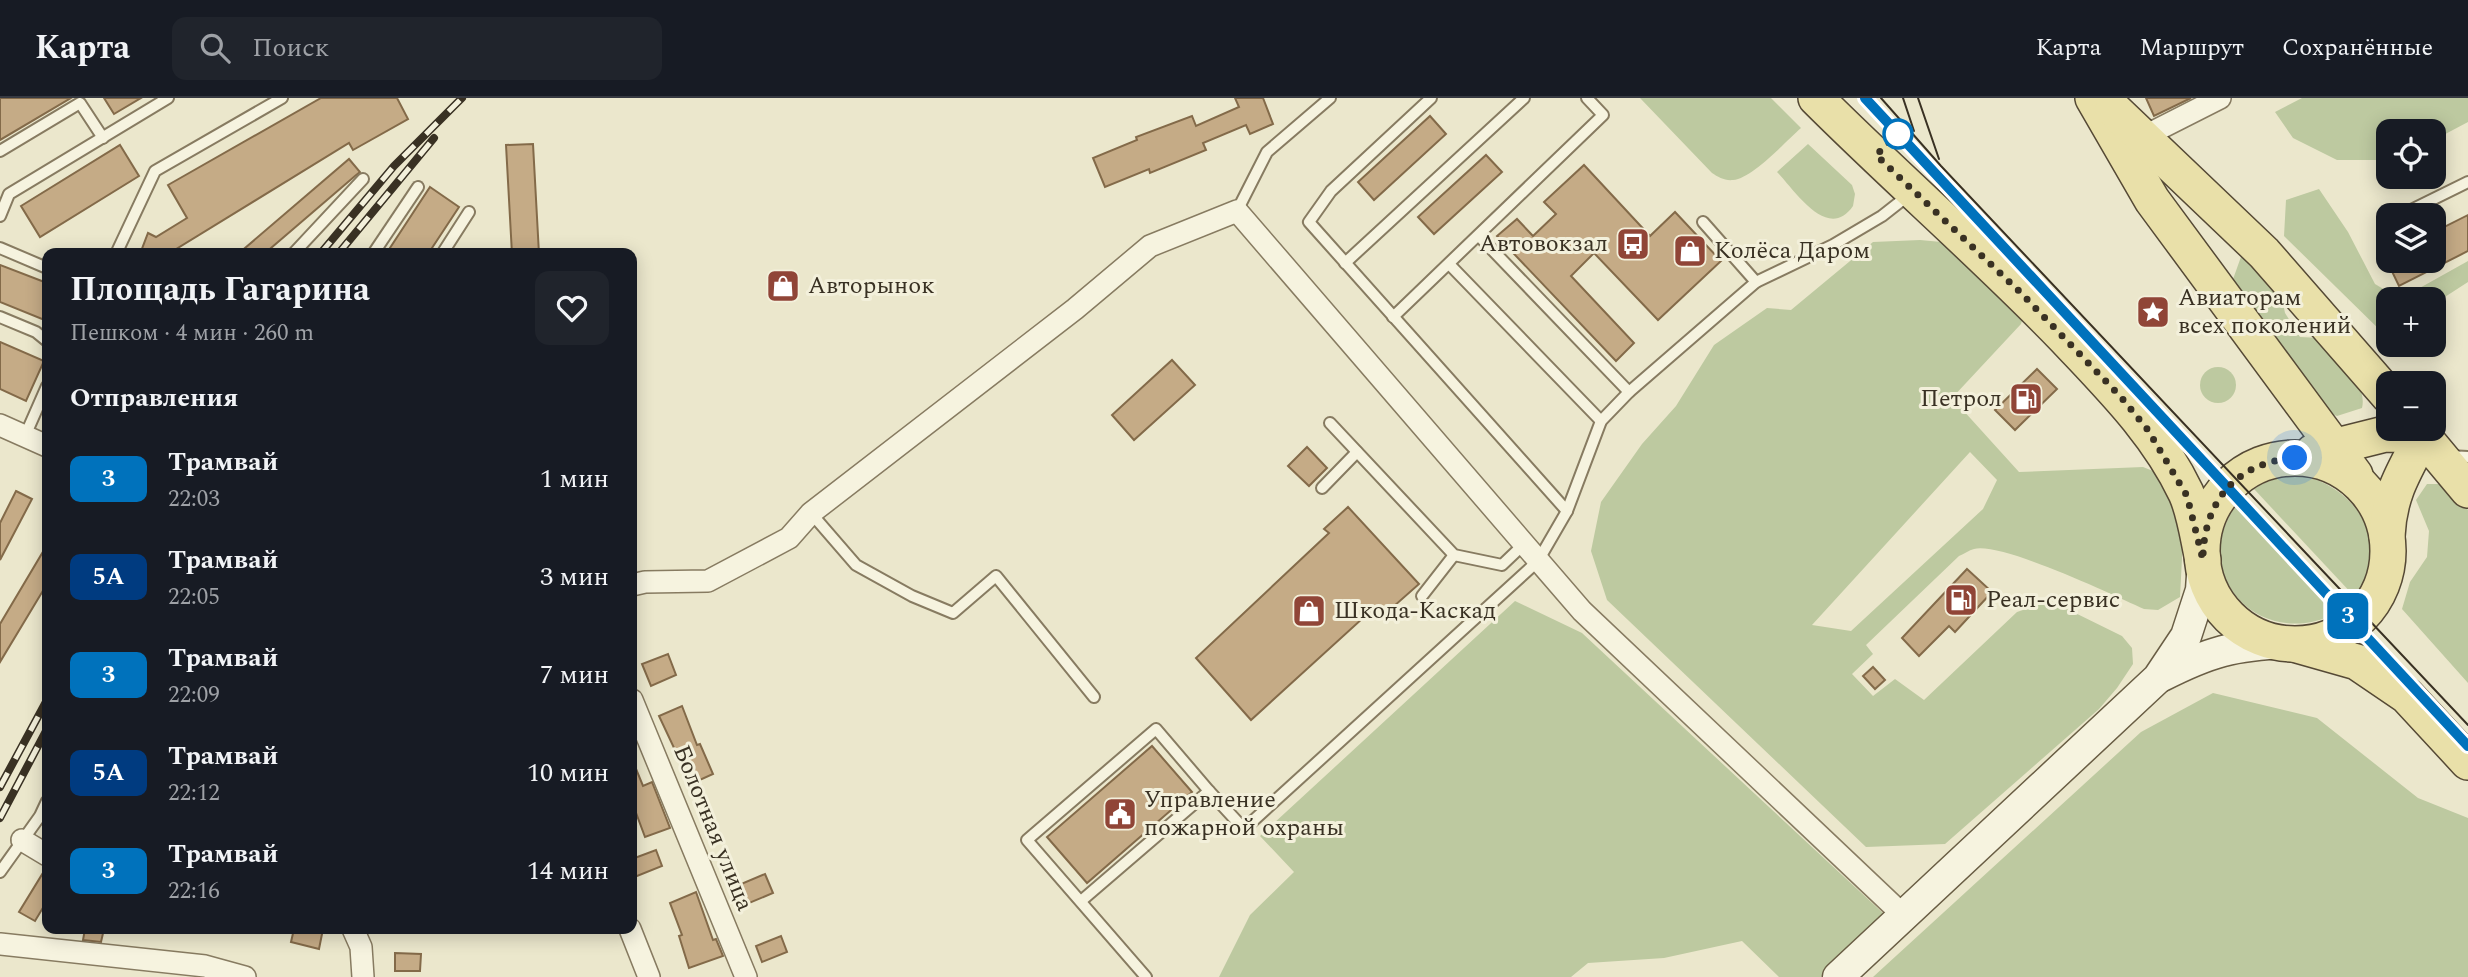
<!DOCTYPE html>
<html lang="ru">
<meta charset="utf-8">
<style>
:root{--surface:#171b24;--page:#20242c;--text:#f1f3f6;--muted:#9ea1a6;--line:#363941}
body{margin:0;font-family:Spectral,serif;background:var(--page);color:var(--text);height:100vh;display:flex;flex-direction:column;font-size:26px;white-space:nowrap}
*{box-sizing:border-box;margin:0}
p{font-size:23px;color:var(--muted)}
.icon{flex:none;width:38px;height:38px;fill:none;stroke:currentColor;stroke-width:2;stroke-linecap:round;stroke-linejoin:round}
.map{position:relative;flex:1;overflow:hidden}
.panel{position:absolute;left:42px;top:150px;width:595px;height:686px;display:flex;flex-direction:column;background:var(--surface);border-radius:14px;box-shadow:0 4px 18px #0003}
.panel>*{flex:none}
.badge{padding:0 14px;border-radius:10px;font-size:24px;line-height:46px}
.fabs{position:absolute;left:2376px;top:21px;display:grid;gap:14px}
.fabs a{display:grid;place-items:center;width:70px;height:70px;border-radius:14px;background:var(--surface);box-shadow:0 4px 18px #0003;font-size:35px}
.you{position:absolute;width:35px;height:35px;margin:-18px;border:5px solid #fff;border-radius:50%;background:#1a73e8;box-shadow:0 0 0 10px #1a73e833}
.map>.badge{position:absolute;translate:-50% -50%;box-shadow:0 0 0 4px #fff}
h2{padding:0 28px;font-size:26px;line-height:63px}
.round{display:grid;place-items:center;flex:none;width:74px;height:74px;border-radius:14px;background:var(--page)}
.summary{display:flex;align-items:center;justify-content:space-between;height:119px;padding:0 28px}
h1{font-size:33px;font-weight:700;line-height:52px}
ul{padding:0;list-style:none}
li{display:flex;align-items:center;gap:21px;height:98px;padding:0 28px}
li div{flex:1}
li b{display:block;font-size:26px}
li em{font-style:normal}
li .badge{min-width:77px;font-weight:700;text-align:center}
header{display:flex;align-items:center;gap:42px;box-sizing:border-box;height:98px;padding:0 35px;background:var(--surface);border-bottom:2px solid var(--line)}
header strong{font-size:33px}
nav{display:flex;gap:38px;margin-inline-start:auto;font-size:24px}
.search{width:490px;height:63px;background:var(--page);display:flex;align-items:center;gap:18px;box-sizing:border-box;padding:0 24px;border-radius:14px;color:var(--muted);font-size:26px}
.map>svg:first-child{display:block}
.green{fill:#bdc9a0;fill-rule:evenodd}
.building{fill:#c5ab86;stroke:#836a49;stroke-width:2}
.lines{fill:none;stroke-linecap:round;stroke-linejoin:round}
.lane-casing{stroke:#877b61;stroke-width:14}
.street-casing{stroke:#877b61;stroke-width:24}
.secondary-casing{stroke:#695d44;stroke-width:33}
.primary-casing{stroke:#554935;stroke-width:38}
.lane{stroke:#f6f3df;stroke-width:10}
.street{stroke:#f6f3df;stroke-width:21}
.secondary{stroke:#f6f3df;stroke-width:30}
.primary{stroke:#e9e0a9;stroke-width:35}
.tram{stroke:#393123;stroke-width:2}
.rail-casing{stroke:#393123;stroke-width:8}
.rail{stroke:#f3f0db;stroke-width:5;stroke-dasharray:16;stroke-linecap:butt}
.line-casing{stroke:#fff;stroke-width:16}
.line{stroke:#0072bc;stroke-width:10}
.walk{stroke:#393123;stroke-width:7;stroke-dasharray:0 12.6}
.stop-dot{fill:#fff;stroke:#0072bc;stroke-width:3.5}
.labels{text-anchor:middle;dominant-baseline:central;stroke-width:6;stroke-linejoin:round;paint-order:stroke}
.poi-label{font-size:24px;fill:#393123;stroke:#f3f0db;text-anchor:start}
.street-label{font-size:24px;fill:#393123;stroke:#f3f0db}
</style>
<header>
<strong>Карта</strong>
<div class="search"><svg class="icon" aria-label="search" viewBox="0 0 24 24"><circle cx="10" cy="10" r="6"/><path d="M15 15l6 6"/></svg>Поиск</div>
<nav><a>Карта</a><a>Маршрут</a><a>Сохранённые</a></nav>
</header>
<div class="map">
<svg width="2468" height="879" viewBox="0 0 2468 879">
<rect width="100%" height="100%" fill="#ebe7cc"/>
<g class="green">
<path d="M1640,0H1771L1801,30C1785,44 1753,80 1733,82C1725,83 1718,79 1712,75Z"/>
<path d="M2302,0H2468V24L2434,42V33H2389V62H2337L2293,40L2275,14Z"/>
<path d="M1808,46L1852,87L1855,96L1853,108C1828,144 1796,94 1777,74Z"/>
<path d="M2319,91L2348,134L2375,186L2400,201L2468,163V184L2434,206V201H2389L2388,240L2284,138L2286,102Z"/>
<path d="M1920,142L1952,145L2025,213L2021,226L1952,300L2019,374L2143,369L2168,379L2184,422L2180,499L2158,512L2144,511C2113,497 2002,444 1974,451C1969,452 1964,456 1959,458L1866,547L1873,556L1852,576L1873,598L1895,581L1924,602L2017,514L2041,506L2061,508L2122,538L2132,550L2133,566L2117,590L2099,611L1945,746L1866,749L1607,502L1591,453L1601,404L1642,346L1676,308L1714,247L1767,210L1791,212L1873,144ZM1970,354L1997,382L1983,411L1851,533L1812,527Z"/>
<path d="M2242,156L2280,190L2285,215L2300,239L2321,240C2337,257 2368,284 2362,310L2337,318L2320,311L2232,184Z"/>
<circle cx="2218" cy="287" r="18"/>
<path d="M2302,378C2359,389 2393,450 2354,498L2254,391C2269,381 2285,378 2302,378Z"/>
<path d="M2427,386H2447L2468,412V585L2402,511L2410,484L2427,459L2429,433L2416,402Z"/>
<path d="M2236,407H2237L2337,515C2261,554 2187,478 2236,407Z"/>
<path d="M1515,503L1582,535L1885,817L1821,879H1779L1742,843L1664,860L1588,865L1571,879H1219L1250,817L1294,774L1260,738Z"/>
<path d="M2213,595L2317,620L2418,700L2468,720V879H1873L2141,634Z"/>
</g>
<g class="building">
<path d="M0,0H71L0,42Z"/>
<path d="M104,0H141L114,16Z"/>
<path d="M321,0H397L408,21L353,52L349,45L168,156H140L148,135L156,139L187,120L168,87Z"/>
<path d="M1235,0H1263L1273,26L1250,36L1246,27L1203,45L1206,52L1150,75L1149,71L1105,89L1093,60L1137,42L1136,39L1192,18L1196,28L1239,9Z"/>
<path d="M2146,0H2191L2154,18Z"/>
<path d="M1430,18L1446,36L1374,102L1358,84Z"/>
<path d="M533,46L539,156H512L506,47Z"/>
<path d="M120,47L139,78L40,139L21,108Z"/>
<path d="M1486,57L1502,74L1434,136L1418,119Z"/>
<path d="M349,61L360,74L355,78L264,156H238Z"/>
<path d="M1584,67L1650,138L1675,114L1721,163L1658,222L1594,155L1571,178L1634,245L1616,263L1497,138L1517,121L1533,138L1556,116L1544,104Z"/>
<path d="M430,89L459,109L428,156H386Z"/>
<path d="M2468,117V153L2399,188L2387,163H2434V134Z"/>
<path d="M0,167L47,185V223L0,204Z"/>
<path d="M0,244L44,263L26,303L0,291Z"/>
<path d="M1172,262L1195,287L1134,342L1112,317Z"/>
<path d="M2037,271L2057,291L2015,332L1995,312Z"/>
<path d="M1307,349L1327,370L1309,388L1288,368Z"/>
<path d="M16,393L32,401L0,462V425Z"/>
<path d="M1348,409L1419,486L1384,517L1375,509L1251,622L1196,560L1329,435L1324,431Z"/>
<path d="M47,447V486L0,564V526Z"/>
<path d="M1967,471L1992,494L1955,534L1949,528L1919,558L1902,540Z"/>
<path d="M668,556L676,577L651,588L642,566Z"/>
<path d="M1873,569L1885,582L1875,591L1863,578Z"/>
<path d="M682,608L697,647L700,646L713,676L691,686L659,618Z"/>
<path d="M1152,648L1192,694L1087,785L1047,739Z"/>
<path d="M632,661L643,688L652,684L670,730L645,739L632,704Z"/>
<path d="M656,752L662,768L632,780V761Z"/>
<path d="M46,770L47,803L35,823L19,814Z"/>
<path d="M765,776L773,795L742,808L734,789Z"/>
<path d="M696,794L713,842L716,841L723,858L689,870L679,838L682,837L670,805Z"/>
<path d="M85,831H104L101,844L83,842Z"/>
<path d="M294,831H323L319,851L291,844Z"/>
<path d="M781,838L787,854L762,864L756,848Z"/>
<path d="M395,855L421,856L420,873H395Z"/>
</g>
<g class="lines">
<defs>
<g id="lane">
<path d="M1431,0L1331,93L1309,124L1567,413"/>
<path d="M0,53L80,5L103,40"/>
<path d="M1237,113L1267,54L1330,0"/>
<path d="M2401,117L2468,84"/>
<path d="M0,118L9,96L168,0"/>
<path d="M1703,124L1756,184"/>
<path d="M1479,138L1629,294"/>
<path d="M0,150L47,170"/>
<path d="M116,156L155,73L282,0"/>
<path d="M293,156L363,81"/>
<path d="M373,156L418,89"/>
<path d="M442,156L469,114"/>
<path d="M1345,165L1524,0"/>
<path d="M1449,166L1601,323"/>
<path d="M0,219L36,234L47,243"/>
<path d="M1393,219L1603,17L1587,0"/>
<path d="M1330,325L1454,457L1502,467L1524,446"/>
<path d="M25,338L47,288"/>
<path d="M2449,358L2468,359"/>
<path d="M1322,390L1357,354"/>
<path d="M811,415L856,467L912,498L953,515L996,478L1094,599"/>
<path d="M1422,498L1454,457"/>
<path d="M0,774L40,718L47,703"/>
<path d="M1081,803L1209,693L1244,731L1538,463L1567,413L1601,323L1629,294L1756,184L1833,147L1882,118L1910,96"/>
<path d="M1146,879L1027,742L1156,631L1209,693"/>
</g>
<g id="street">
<path d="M2141,40L2220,0"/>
<path d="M0,327L47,348"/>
<path d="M632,487L645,484L708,483L789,440L811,415L1075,211L1150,148L1237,113L1582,513L1903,817"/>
<path d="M632,602L746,879"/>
<path d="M22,742L47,757"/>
<path d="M353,831L361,849L363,879"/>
<path d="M630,831L649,879"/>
<path d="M0,846L205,868L245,879"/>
</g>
<g id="secondary">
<path d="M2162,578C2209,554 2234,547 2287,545"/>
<path d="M1838,879L2158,580L2186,538L2201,492L2203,462"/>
</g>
<g id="primary">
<path d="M1816,0C1898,82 1985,157 2065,240C2110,288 2157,334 2186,395C2195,415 2198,440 2203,462"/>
<path d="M2093,0L2152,102L2355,377"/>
<path d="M2113,11L2264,155L2389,298"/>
<path d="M2417,331L2468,392"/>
<path d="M2313,354L2385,336L2423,337"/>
<circle cx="2295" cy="453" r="93"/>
<path d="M2387,438C2389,395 2404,374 2423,337"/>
<path d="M2297,547L2357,564L2407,598L2468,664"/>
</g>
</defs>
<use href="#lane" class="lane-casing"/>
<use href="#street" class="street-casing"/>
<use href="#secondary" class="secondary-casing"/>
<use href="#primary" class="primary-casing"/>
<use href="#lane" class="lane"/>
<use href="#street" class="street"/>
<use href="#secondary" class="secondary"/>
<use href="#primary" class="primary"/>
<g class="tram">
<path d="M1865,0L2468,648"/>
<path d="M1881,0L1941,68L2468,627"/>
<path d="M1903,0L1914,33"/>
<path d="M1918,0L1939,61"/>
</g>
<defs>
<g id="rail">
<path d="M320,156L394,68L462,0"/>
<path d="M338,156L434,40"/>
<path d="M0,689L47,602"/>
<path d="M0,720L47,631"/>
</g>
</defs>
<use href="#rail" class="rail-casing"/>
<use href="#rail" class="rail"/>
</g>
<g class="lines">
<defs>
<path id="line" d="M1865,0L2468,648"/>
</defs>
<use href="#line" class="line-casing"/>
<use href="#line" class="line"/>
<path class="walk" d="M1898,36L1876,57L2020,194L2121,299L2148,332L2187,398L2203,462C2203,404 2236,364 2295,360"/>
</g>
<defs>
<symbol id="bus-square" viewBox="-11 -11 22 22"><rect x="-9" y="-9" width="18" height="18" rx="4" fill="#904537" stroke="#f3f0db"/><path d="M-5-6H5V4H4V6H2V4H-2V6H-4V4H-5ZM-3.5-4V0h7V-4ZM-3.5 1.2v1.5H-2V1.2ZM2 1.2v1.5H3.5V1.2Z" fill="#fff"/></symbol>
<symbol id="shop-square" viewBox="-11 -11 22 22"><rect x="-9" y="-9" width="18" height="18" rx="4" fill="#904537" stroke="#f3f0db"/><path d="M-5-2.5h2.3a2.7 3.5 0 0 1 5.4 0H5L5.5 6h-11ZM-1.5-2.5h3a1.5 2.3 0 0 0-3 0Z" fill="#fff"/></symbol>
<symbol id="sight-square" viewBox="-11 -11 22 22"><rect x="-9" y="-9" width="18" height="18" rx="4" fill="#904537" stroke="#f3f0db"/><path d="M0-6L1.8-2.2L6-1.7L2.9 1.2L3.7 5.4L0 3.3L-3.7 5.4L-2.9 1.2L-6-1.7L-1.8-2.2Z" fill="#fff"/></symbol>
<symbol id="fuel-square" viewBox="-11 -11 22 22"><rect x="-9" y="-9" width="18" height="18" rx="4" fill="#904537" stroke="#f3f0db"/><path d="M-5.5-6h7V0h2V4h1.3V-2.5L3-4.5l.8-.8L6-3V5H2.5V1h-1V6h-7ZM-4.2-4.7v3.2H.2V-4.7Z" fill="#fff"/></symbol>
<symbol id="civic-square" viewBox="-11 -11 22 22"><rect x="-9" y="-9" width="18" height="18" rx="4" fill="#904537" stroke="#f3f0db"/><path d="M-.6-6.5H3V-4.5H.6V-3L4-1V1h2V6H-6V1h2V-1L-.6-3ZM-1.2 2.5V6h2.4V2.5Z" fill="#fff"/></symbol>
</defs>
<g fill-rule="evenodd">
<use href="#bus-square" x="1614" y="127" width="38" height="38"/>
<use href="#shop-square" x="1671" y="134" width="38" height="38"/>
<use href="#shop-square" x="764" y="169" width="38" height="38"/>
<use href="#sight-square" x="2134" y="195" width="38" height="38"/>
<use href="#fuel-square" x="2007" y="282" width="38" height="38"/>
<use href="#fuel-square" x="1942" y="483" width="38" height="38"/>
<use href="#shop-square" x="1290" y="494" width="38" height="38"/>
<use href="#civic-square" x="1101" y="697" width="38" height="38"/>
</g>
<circle class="stop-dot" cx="1898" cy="36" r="14"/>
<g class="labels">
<g class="poi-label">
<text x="1608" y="146" text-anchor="end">Автовокзал</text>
<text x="1714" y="153">Колёса Даром</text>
<text x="808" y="188">Авторынок</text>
<text x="2178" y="200">Авиаторам<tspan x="2178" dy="28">всех поколений</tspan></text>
<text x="2002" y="301" text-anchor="end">Петрол</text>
<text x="1986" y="502">Реал-сервис</text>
<text x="1334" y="513">Шкода-Каскад</text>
<text x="1144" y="702">Управление<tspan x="1144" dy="28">пожарной охраны</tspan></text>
</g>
<g class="street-label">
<text transform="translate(713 730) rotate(68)">Болотная улица</text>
</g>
</g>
</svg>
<div class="fabs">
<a><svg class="icon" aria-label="locate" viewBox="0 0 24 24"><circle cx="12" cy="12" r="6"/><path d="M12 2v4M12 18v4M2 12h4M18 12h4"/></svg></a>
<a><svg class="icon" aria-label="layers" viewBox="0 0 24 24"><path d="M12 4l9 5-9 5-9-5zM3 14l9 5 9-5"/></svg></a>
<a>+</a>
<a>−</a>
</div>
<div class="you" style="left:2295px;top:360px"></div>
<b class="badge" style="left:2348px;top:518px;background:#0072bc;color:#fff">3</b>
<section class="panel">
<div class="summary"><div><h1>Площадь Гагарина</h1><p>Пешком · 4 мин · 260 m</p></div><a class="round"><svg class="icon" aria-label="heart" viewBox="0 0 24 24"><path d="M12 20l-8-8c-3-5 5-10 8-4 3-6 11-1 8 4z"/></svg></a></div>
<h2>Отправления</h2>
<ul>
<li><span class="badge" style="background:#0072bc;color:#fff">3</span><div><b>Трамвай</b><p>22:03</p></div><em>1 мин</em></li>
<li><span class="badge" style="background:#003b80;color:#fff">5А</span><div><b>Трамвай</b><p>22:05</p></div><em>3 мин</em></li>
<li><span class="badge" style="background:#0072bc;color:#fff">3</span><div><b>Трамвай</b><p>22:09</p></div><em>7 мин</em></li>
<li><span class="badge" style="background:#003b80;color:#fff">5А</span><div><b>Трамвай</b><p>22:12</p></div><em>10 мин</em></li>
<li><span class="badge" style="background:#0072bc;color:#fff">3</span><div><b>Трамвай</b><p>22:16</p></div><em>14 мин</em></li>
</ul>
</section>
</div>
